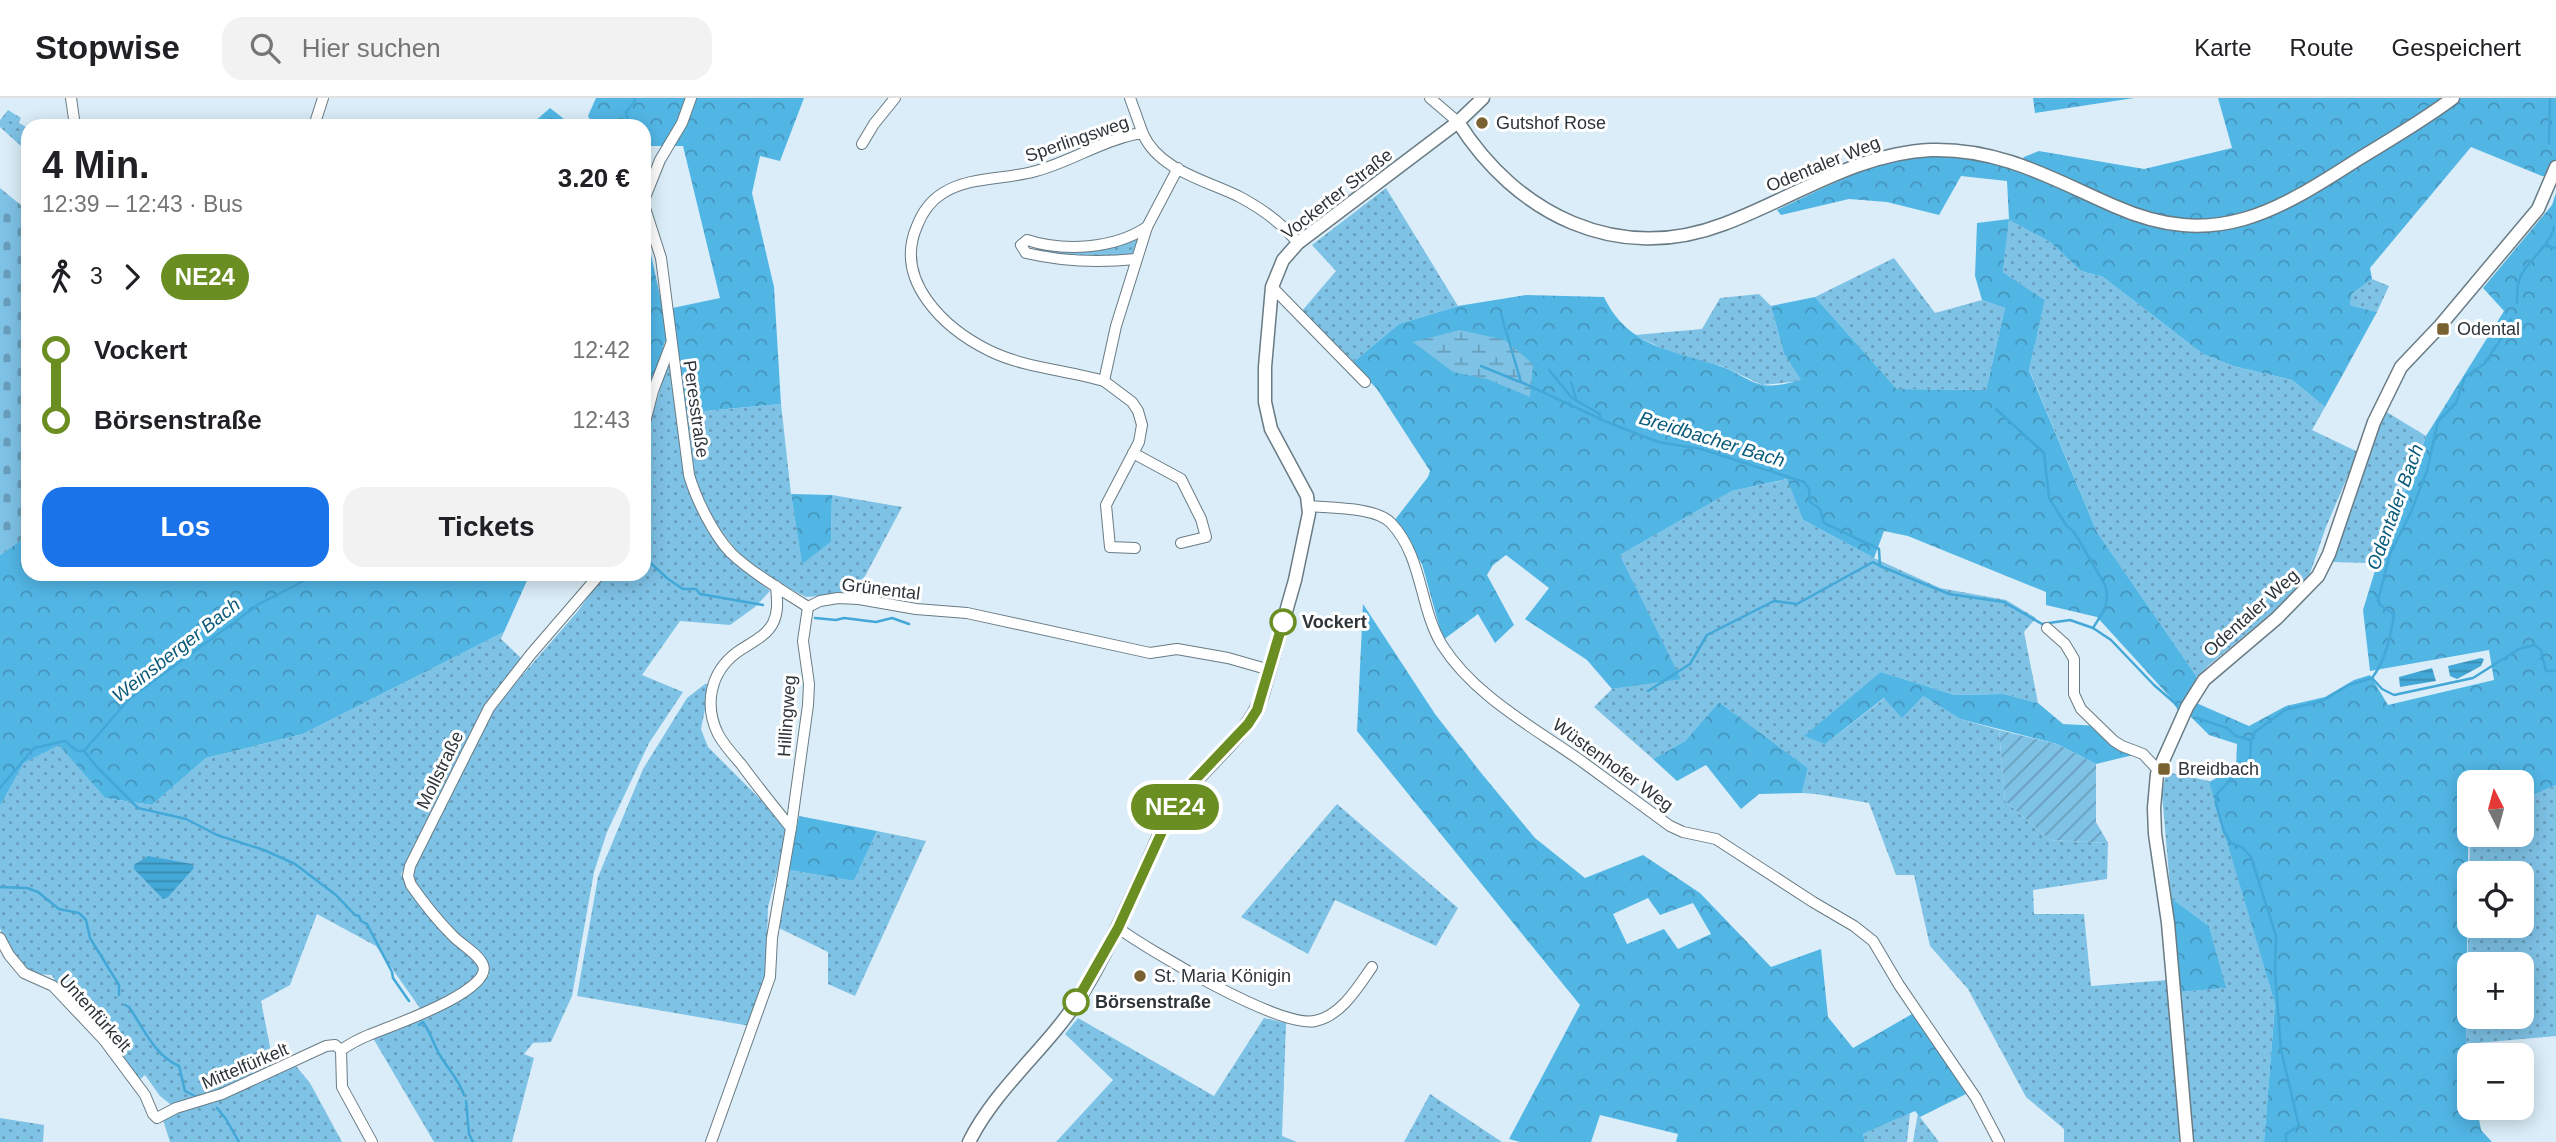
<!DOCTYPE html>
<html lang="de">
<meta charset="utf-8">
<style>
:root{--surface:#fff;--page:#f2f2f2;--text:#202124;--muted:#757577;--line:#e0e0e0;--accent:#1a73e8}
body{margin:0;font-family:Helvetica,sans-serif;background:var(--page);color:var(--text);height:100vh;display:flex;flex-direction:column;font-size:26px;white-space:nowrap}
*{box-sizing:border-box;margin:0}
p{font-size:23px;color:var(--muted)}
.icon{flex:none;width:38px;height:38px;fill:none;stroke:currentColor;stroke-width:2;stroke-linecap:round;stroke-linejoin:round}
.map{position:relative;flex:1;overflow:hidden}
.panel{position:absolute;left:21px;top:21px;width:630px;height:462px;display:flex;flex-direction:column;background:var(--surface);border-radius:21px;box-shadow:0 4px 18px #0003}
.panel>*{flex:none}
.badge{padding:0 14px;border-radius:23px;font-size:24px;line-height:46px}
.needle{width:46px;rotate:354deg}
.fabs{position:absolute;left:2457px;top:672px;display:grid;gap:14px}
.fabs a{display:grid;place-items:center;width:77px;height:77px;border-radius:14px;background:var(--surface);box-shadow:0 4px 18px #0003;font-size:35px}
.map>.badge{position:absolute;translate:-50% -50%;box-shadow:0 0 0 4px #fff}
.legs{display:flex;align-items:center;gap:10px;height:77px;padding:0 21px;font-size:23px}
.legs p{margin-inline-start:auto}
.summary{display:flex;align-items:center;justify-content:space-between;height:119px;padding:0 21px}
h1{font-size:38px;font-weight:600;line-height:52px}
.button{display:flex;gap:14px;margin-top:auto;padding:14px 21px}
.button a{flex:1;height:80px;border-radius:21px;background:var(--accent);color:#fff;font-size:28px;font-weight:600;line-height:80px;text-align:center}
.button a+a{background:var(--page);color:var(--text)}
ul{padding:0 21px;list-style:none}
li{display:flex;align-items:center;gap:24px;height:70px;font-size:26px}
li i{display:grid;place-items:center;width:10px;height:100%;margin:0 9px;background:currentColor}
li i::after{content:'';width:18px;height:18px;margin:-9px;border:5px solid;border-radius:50%;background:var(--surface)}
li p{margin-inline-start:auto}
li:first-child i{background:linear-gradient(#0000 50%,currentColor 0)}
li:last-child i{background:linear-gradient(currentColor 50%,#0000 0)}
header{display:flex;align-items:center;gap:42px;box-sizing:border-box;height:98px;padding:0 35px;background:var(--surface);border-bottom:2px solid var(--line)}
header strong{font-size:33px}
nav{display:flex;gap:38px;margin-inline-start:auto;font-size:24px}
.search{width:490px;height:63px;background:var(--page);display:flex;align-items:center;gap:18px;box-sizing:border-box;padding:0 24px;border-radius:21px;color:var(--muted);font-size:26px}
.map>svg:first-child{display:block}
.grass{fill:url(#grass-dots);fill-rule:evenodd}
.forest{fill:url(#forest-crowns);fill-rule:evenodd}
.wetland{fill:url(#wetland-marsh)}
.cemetery{fill:url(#cemetery-stones)}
.garden{fill:url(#garden-furrows)}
.water{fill:url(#water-rules)}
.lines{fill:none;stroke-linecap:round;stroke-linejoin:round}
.stream{stroke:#43a8d7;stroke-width:2.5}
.minor-casing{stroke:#697b84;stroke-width:12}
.tertiary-casing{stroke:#697b84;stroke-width:15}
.secondary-casing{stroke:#697b84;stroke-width:15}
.minor{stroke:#fff;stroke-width:10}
.tertiary{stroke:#fff;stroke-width:12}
.secondary{stroke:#fff;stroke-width:12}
.line-1-casing{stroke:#fff;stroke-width:16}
.line-1{stroke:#6b8e23;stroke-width:10}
.poi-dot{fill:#796132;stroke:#fff;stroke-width:2.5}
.stop-1-dot{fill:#fff;stroke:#6b8e23;stroke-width:3.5}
.labels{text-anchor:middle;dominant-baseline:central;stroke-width:6;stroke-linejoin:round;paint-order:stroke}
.poi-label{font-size:18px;fill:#2e3539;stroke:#fff;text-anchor:start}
.street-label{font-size:18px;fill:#2e3539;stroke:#fff}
.stop-label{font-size:18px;font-weight:bold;fill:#2e3539;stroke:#fff;text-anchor:start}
.water-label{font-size:19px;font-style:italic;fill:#0a5b7b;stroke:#fff}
</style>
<header>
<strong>Stopwise</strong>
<div class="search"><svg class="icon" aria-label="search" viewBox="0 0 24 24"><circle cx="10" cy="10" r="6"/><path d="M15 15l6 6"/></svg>Hier suchen</div>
<nav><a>Karte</a><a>Route</a><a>Gespeichert</a></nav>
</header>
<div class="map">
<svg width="2556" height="1044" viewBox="0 0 2556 1044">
<defs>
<pattern id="grass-dots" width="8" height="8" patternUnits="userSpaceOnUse" patternTransform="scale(1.75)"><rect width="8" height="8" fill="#7ec2e6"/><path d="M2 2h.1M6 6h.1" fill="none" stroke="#689ebb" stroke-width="1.8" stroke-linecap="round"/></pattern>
<pattern id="forest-crowns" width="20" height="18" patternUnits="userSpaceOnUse" patternTransform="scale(1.75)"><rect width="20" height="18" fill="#52b6e5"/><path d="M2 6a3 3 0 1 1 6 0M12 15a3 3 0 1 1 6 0" fill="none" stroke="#4495bb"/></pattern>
<pattern id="wetland-marsh" width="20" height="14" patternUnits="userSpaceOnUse" patternTransform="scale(1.75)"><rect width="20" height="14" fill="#7ec2e6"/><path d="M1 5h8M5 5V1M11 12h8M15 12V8" fill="none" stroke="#689ebb"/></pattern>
<pattern id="cemetery-stones" width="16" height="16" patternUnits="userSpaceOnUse" patternTransform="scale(1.75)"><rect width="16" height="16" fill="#7ec2e6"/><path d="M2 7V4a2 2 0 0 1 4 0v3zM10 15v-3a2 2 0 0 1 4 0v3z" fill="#689ebb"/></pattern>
<pattern id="garden-furrows" width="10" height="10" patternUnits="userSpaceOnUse" patternTransform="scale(1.75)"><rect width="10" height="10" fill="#7ec2e6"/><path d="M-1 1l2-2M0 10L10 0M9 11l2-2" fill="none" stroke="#689ebb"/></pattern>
<pattern id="water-rules" width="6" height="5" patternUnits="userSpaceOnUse" patternTransform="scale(1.75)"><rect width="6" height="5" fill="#43a8d7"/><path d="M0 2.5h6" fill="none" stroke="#388aaf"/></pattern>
</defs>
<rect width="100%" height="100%" fill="#daedf8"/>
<g class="grass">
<path d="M8,12L21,20L19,25L28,30V47L21,48L0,29V22Z"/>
<path d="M1386,90L1458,208L1399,226L1352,265L1301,214L1336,173L1312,147Z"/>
<path d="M2009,122L2050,144L2081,173L2103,179L2203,256L2233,268L2292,282L2325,309L2312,332L2358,354L2326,429L2308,481L2280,508L2209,567L2197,579L2097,434L2029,271L2045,202L2003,174Z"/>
<path d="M1138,140L1134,157L1128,160H1064L1036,154L1037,151C1074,154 1103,152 1138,140Z"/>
<path d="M1894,160L1935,215L1982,202L2005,210L1986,292L1897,291L1815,199Z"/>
<path d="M2372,181L2389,188L2377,214L2350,207L2352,196Z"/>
<path d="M1759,196L1771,208L1784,256L1802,283L1762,287L1722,268L1675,257L1635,237L1702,231L1720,200Z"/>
<path d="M669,262C678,325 681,404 725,455C737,470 756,481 770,493L755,509L730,527L680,523L642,577L683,594L649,645L607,734L594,774L572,898L551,944L533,945L524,956L534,960L512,1044H434L373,940C411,927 462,908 489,877L488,865C459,840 426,814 412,776L493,611L578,513L604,476H644V344Z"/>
<path d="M781,306L791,396L802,465L831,444L832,397L902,409L856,495L806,499L779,485L740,457L712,421L698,394L692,375L684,315Z"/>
<path d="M2385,313L2426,338L2412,381L2366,465L2333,464Z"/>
<path d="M1788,381L1803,422L1874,460L1940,490L2006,502L2036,520L2024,534L2038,605L2004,596L1955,597L1881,574L1825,646L1885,600L1923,598L1960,621L1999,632L2005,703L2050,742L2108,745L2107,781L2033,792L2034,816H2084L2091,888L2168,882L2181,1044H2064V1031L2026,999L1968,891L1930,848L1914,777H1896L1869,705L1816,696L1802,695L1808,670L1719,604L1685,643L1653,661L1594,609L1612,591L1680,580L1620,457L1732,393Z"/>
<path d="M504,534L501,541L522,561L401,776L407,790L479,868V879L422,913L376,848L317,816L290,887L261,903L274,969L215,997L174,1009L160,998L145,977L137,984L56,885L52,877L34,876L22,867L11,854L2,836L0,830V708L24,665L59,646L105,700L152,707L206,660L303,636Z"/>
<path d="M705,586H710L701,631L708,649L780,721L787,736L768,809L766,879L750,928L577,898L598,779L643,671L687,600Z"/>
<path d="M2166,674L2209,683L2275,906L2264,1044H2194L2180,894L2225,890L2209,828L2171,800L2162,696Z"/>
<path d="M2556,687V938L2466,946L2470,737H2522V702ZM2469,775H2522V828H2469ZM2469,866H2522V919H2469Z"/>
<path d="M1337,706L1458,810L1436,848L1335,802L1308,856L1241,819Z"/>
<path d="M877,733L926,743L855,898L828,886V854L777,829L789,772L854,783Z"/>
<path d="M1078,920L1214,998L1264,920L1286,925L1282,1038L1297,1044H1056L1113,982L1065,936Z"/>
<path d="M296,968L310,985L342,1044H170L163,1022L174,1014L265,977Z"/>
<path d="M1430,996L1502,1044H1404Z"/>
<path d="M1910,1015L1907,1044H1865L1863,1036Z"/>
<path d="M1918,1015L1920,1019L1939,1044H1913Z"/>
<path d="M0,1020L44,1027L43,1044H0Z"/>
</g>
<g class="forest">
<path d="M596,0H804L780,63L760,58L752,95L774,189L781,306L684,315L676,244L665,243L644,317V124L663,212L720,200L683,48H644V28H594L588,18Z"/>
<path d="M2033,0H2134L2035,15Z"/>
<path d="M2218,0H2556V78H2542L2471,49L2370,170L2372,181L2352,196L2350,207L2377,214L2325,309L2292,282L2233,268L2203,256L2103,179L2081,173L2050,144L2009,122L2003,174L2045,202L2029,272L2097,434L2197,579L2179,614L2169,598L2097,519L2046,507V494L1908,438L1884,433L1874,460L1803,422L1787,381L1732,393L1620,457L1681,581L1612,591L1587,562L1525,521L1549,490L1506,457L1493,467L1487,477L1514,527L1495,545L1478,516L1443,542L1422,466L1394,423L1428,379L1430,373L1377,291L1352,265L1399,226L1458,208L1526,197L1604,199C1628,249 1673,253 1720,268C1734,272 1745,282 1759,286C1770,290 1791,285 1801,282L1784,256L1771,208L1815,199L1897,291L1986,292L2005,210L1982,202L1975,178L1977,125L2009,121L2007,83L1961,78L1939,117L1887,104L1849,101L1781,117L1777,112C1839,83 1907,43 1978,60C1990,62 2002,67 2014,71L2024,59L2039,53L2144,71L2232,50Z"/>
<path d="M550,10L573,28H535L533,25Z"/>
<path d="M2556,95V687L2522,702V684H2469L2466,946L2469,967V1010H2477L2481,1032L2492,1044H2264L2275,906L2209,684L2236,670L2237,646L2209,637L2187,615L2194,604L2249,628L2286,608L2325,599L2354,582L2370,577L2388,607L2494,582L2489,552L2370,573L2363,512L2377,466L2366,465L2412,381L2426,338L2504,213L2483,190L2552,107Z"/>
<path d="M791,396L832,397L831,444L802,466Z"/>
<path d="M28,437V476H530L504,534L303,636L206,660L152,707L105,700L59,647L24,665L0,708V457Z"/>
<path d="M1363,506L1435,616L1482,676L1535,740L1585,780L1643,757L1700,795L1771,869L1821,851L1828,919L1853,950L1912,916L1934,945L1966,996L1920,1019L1915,1013L1863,1036L1865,1044H1676L1678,1036L1600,1017L1591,1044H1520L1509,1041L1580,907L1357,633ZM1648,800L1660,817L1693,805L1711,836L1678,851L1664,831L1627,846L1613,816Z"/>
<path d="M1881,574L1955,597L2004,596L2038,605L2063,626L2099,628L2133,657L2096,666L2057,646L1960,621L1923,598L1902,620L1884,600L1825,646L1804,638Z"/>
<path d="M1719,604L1808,670L1802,695L1759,696L1741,711L1706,667L1677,683L1653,661L1685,643Z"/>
<path d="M799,718L877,733L854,783L789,772Z"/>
<path d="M2171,800L2209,828L2226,890L2180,894Z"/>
</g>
<path class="wetland" d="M1460,232L1505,242L1533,266L1530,299L1487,281L1453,274L1413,244Z"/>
<path class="cemetery" d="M0,90L22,108L28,106V437L0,457Z"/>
<path class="garden" d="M1999,632L2057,646L2096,666V724L2108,745L2050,742L2005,703Z"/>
<g class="water">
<path d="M2481,560L2484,561L2481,568L2457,581L2450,578L2448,568Z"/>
<path d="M2432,570L2436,583L2400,589L2399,579Z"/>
<path d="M148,758L192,766L194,770L168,799L163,801L134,771V767Z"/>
</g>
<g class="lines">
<g class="stream">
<path d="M629,28L626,14L635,3L634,0"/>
<path d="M2549,45L2550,0"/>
<path d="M2545,148L2556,150"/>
<path d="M2517,205C2517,200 2517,193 2518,187C2522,164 2549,152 2554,129"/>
<path d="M1501,216L1521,284L1607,324L1658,344L1701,351L1804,384L1809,391L1810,404L1820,411L1824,425L1879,451L1880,468L1949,496L2004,504L2042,526L2070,522L2093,530L2111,542L2154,587L2177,607"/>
<path d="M1481,268L1520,284"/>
<path d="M1549,272L1572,300L1600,316V321"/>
<path d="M1571,284L1576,301"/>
<path d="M1996,311L2044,355L2049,400L2066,427L2074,434L2104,485C2112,503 2103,514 2093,530"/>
<path d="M644,459L668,481L683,491H696L700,496L763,507"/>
<path d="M815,520L836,522L844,520L876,524L892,520L909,526"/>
<path d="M2372,580C2386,562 2391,538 2394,516L2380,507L2378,502L2390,456L2411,414L2427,373L2438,323L2456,305L2465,279L2484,266L2505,235L2511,221"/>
<path d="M1648,593L1690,566L1707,537L1774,503L1797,506L1873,464L1880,468"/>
<path d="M2197,620L2227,630L2236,638L2250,642"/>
<path d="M84,653L96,668L138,710L186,721L217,737L264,752L295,766L336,797L355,817L359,818L361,823L367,826L392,874L393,880L409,903"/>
<path d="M0,690L34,650L65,643L77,653H84L129,601L259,506L317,476"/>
<path d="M0,789L27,790L38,794L59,811L79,815L86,822L90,840L119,887V897"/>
<path d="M125,907L129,909C144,931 154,957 179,968L185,993L197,999"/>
<path d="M419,927L423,924C431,935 434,948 441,959C449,972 459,982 464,997"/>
<path d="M466,1003L469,1036L473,1044"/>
<path d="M217,1010L226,1021L239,1044"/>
<path d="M2286,1044V1036L2299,1028L2281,952L2275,874L2276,838L2251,759L2243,750L2231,745L2224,734L2216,706L2217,696L2250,662L2251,642L2255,634L2285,612L2322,603L2349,587L2372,580L2382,591L2394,597L2473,580L2519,551L2534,547L2541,552L2546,573H2556"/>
</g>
<defs>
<g id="minor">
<path d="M71,0L75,28"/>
<path d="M1130,0L1143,36"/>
<path d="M1430,0L1458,24"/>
<path d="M314,28L323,0"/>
<path d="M862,46L874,26L895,0"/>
<path d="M1178,70L1147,129L1116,228L1104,283C1067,272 1025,270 990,253C945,231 893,183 917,128C922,115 930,103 943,95C970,78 1005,82 1036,73C1070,64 1101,43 1136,36H1143C1159,72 1205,82 1238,98C1261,110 1282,125 1298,145"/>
<path d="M644,102L660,62L682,25L691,0"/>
<path d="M644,107L661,160L689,377C696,401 713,436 731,455C752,475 783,493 808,509L820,503L838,500L859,501L916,511L967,515L1150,555L1177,551L1228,560L1270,572"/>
<path d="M1136,161C1098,165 1064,164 1026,155L1021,147L1027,142C1064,154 1114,151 1147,129"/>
<path d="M1272,189L1365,284"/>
<path d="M1104,283L1132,304L1138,313L1142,327L1139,344L1106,407L1110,449L1135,450"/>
<path d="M644,328L653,293L671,246"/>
<path d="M1133,355L1181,381L1201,421L1206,439L1181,445"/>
<path d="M1309,408C1331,410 1376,409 1391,425C1423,459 1419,509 1442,547C1475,599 1535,630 1584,665C1613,686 1641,707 1670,728L1683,734L1716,741L1813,804L1854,828L1873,843L1899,887L1976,1000L1999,1044"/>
<path d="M2047,530L2065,546L2074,561V596L2081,611L2114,643L2122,648L2143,656L2158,672"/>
<path d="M791,730L808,607L809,586L803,543L808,509"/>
<path d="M1118,830C1150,853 1279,930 1315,923C1341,918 1358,889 1372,869"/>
<path d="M0,840L9,857L24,875L53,888L104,942L145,997L153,1016L157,1020L176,1010L222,996L326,948L335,947L341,952"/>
<path d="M341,952C350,946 359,941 369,937C388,929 494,893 483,867C478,855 460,846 452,837C437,822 423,804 411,787L408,778L410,768L489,610L531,556L600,476"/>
<path d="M341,952L342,989L372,1044"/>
<path d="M711,1044L770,879L772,840L791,730C774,709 757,688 741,666C733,657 724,647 718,636C704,607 710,575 736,555C748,546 766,539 773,525C779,513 777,501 776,488"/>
</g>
<path id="tertiary" d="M969,1044C997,988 1049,949 1082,896C1107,855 1126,811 1146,768C1155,747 1164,725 1177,706C1202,669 1247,640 1262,598L1295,482L1309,415L1307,398L1271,331L1265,304V269L1272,189L1283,162L1298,145L1458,24"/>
<g id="secondary">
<path d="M1483,0L1458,24C1516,116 1617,167 1724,126C1791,101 1857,55 1931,52C2001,50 2052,81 2114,108C2215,153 2276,114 2360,60C2391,41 2424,22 2453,0"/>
<path d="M2187,1044L2168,825L2155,736L2154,710L2157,676L2187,609L2204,582L2277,520L2318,478L2329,456L2374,324L2401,269L2439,229L2538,111L2556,69"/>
</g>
</defs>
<use href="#minor" class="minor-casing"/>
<use href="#tertiary" class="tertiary-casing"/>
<use href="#secondary" class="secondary-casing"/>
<use href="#minor" class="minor"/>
<use href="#tertiary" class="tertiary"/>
<use href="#secondary" class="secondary"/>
</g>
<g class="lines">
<defs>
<path id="line-1" d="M1076,904L1118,830L1171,714L1193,684L1248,626L1257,612L1283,524"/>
</defs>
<use href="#line-1" class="line-1-casing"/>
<use href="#line-1" class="line-1"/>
</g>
<g class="poi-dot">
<circle cx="1482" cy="25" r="7"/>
<rect x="2436" y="224" width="14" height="14" rx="3.5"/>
<rect x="2157" y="664" width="14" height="14" rx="3.5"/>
<circle cx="1140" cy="878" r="7"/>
</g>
<g class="stop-1-dot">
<circle cx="1283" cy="524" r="12"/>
<circle cx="1076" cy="904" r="12"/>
</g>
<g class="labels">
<g class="poi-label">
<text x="1496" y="25">Gutshof Rose</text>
<text x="2457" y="231">Odental</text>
<text x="2178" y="671">Breidbach</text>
<text x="1154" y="878">St. Maria Königin</text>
</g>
<g class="street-label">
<text transform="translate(1077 41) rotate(-19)">Sperlingsweg</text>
<text transform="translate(1823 66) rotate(-22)">Odentaler Weg</text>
<text transform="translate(1337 96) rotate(-38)">Vockerter Straße</text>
<text transform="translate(696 311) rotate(82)">Peresstraße</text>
<text transform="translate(881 491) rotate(7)">Grünental</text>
<text transform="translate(2251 515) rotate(-42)">Odentaler Weg</text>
<text transform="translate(787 618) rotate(-86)">Hillingweg</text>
<text transform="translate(1613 667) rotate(36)">Wüstenhofer Weg</text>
<text transform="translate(440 672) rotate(-64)">Mollstraße</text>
<text transform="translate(95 915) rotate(48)">Untenfürkelt</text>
<text transform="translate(245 968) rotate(-23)">Mittelfürkelt</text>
</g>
<g class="stop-label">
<text x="1302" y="524">Vockert</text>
<text x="1095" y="904">Börsenstraße</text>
</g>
<g class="water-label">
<text transform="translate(1712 341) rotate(17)">Breidbacher Bach</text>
<text transform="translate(2395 409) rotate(-70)">Odentaler Bach</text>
<text transform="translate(176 552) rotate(-38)">Weinsberger Bach</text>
</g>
</g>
</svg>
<div class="fabs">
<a><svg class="needle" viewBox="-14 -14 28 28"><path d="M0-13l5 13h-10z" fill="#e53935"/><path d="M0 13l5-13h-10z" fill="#757577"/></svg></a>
<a><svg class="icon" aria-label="locate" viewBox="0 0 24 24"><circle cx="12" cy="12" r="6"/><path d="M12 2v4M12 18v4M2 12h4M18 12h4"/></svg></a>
<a>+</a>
<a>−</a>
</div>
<b class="badge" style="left:1175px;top:709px;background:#6b8e23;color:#fff">NE24</b>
<section class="panel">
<div class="summary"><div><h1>4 Min.</h1><p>12:39 – 12:43 · Bus</p></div><b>3.20 €</b></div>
<div class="legs"><svg class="icon" aria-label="walk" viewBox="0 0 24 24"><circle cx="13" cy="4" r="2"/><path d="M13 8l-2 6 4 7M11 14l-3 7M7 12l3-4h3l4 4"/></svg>3<svg class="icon" aria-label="forward" viewBox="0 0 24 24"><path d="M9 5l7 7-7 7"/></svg><b class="badge" style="background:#6b8e23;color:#fff">NE24</b></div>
<ul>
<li><i style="color:#6b8e23"></i><b>Vockert</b><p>12:42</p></li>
<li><i style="color:#6b8e23"></i><b>Börsenstraße</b><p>12:43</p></li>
</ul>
<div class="button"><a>Los</a><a>Tickets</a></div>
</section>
</div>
